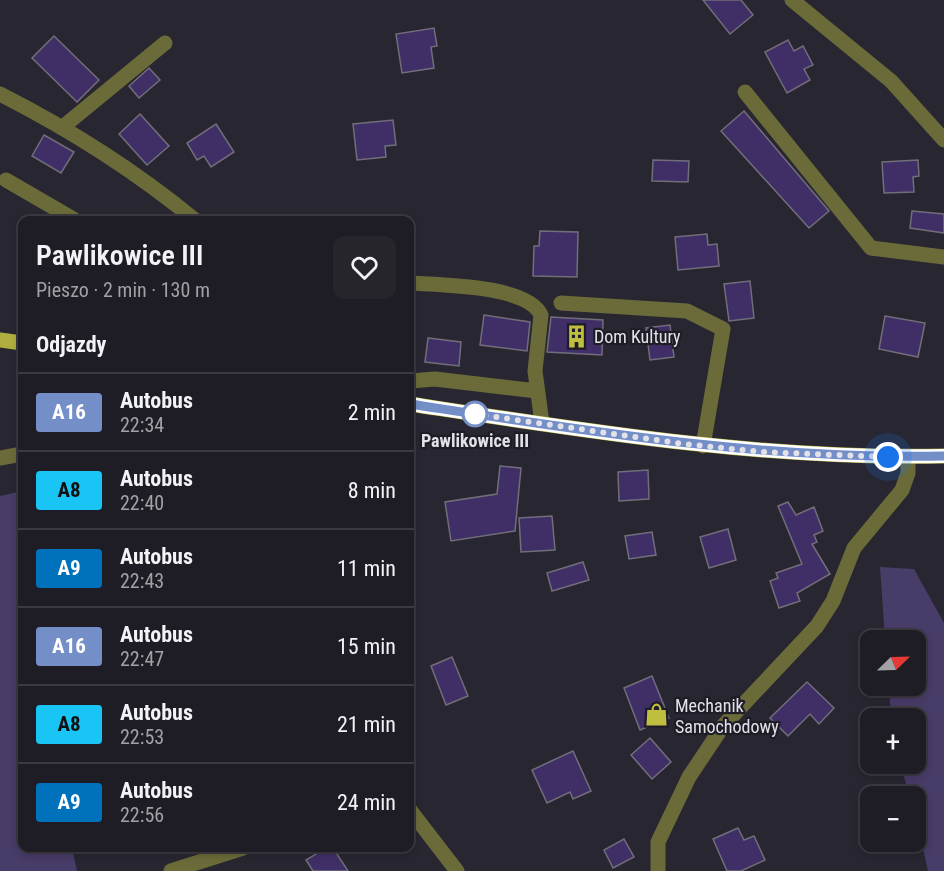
<!DOCTYPE html>
<html lang="pl">
<meta charset="utf-8">
<style>
:root{--surface:#1e1c24;--page:#26252c;--text:#f1f3f6;--muted:#a1a1a6;--line:#3c3a41}
body{margin:0;font-family:"Roboto Condensed",sans-serif;background:var(--page);color:var(--text);height:100vh;display:flex;flex-direction:column;font-size:22px;white-space:nowrap}
*{box-sizing:border-box;margin:0}
p{font-size:20px;color:var(--muted)}
.icon{flex:none;width:33px;height:33px;fill:none;stroke:currentColor;stroke-width:2;stroke-linecap:round;stroke-linejoin:round}
.map{position:relative;flex:1;overflow:hidden}
.sheet{position:absolute;left:18px;top:216px;width:396px;height:636px;display:flex;flex-direction:column;background:var(--surface);border-radius:12px;box-shadow:0 3px 9px #0003,0 0 0 2px var(--line)}
.sheet>*{flex:none}
.badge{padding:0 12px;border-radius:4px;font-size:21px;line-height:39px}
.needle{width:39px;rotate:67deg}
.fabs{position:absolute;left:860px;top:630px;display:grid;gap:12px}
.fabs a{display:grid;place-items:center;width:66px;height:66px;border-radius:12px;background:var(--surface);box-shadow:0 3px 9px #0003,0 0 0 2px var(--line);font-size:30px}
.you{position:absolute;width:30px;height:30px;margin:-15px;border:4px solid #fff;border-radius:50%;background:#1a73e8;box-shadow:0 0 0 9px #1a73e833}
.map>.badge{position:absolute;translate:-50% -50%;box-shadow:0 0 0 3px #fff}
h2{padding:0 18px;font-size:22px;line-height:54px}
.round{display:grid;place-items:center;flex:none;width:63px;height:63px;border-radius:12px;background:var(--page)}
.head{display:flex;align-items:center;justify-content:space-between;height:102px;padding:0 18px}
h1{font-size:28px;font-weight:600;line-height:45px}
ul{padding:0;list-style:none}
li{display:flex;align-items:center;gap:18px;height:78px;padding:0 18px;border-top:2px solid var(--line)}
li div{flex:1}
li b{display:block;font-size:22px}
li em{font-style:normal}
li .badge{min-width:66px;font-weight:700;text-align:center}
.map>svg:first-child{display:block}
.green{fill:#483c68}
.building{fill:#402f67;stroke:#716e7a;stroke-width:1.5}
.lines{fill:none;stroke-linecap:round;stroke-linejoin:round}
.minor{stroke:#6b6b3a;stroke-width:15}
.major{stroke:#afaf40;stroke-width:15}
.line-casing{stroke:#fff;stroke-width:14}
.line{stroke:#748ec8;stroke-width:9}
.walk{stroke:#e2e1e8;stroke-width:6;stroke-dasharray:0 10.8}
.stop-dot{fill:#fff;stroke:#748ec8;stroke-width:3}
.labels{text-anchor:middle;dominant-baseline:central;stroke-width:4.5;stroke-linejoin:round;paint-order:stroke}
.poi-label{font-size:18px;fill:#e2e1e8;stroke:#1e1c26;text-anchor:start}
.stop-label{font-size:18px;font-weight:bold;fill:#e2e1e8;stroke:#1e1c26}
</style>
<div class="map">
<svg width="944" height="871" viewBox="0 0 944 871">
<rect width="100%" height="100%" fill="#282630"/>
<g class="green">
<path d="M22,491V848H72L77,871H0V496Z"/>
<path d="M880,567L914,569L944,623V871H928L915,812V796H910L900,764H915V718H891L889,686H915V640H885Z"/>
</g>
<g class="building">
<path d="M703,0H741L753,15L730,34Z"/>
<path d="M434,28L437,46L431,47L434,68L402,73L396,34Z"/>
<path d="M54,36L99,80L77,102L32,58Z"/>
<path d="M788,40L794,51L803,46L813,65L804,69L810,80L787,93L765,52Z"/>
<path d="M149,68L160,80L139,98L129,86Z"/>
<path d="M744,111L829,211L809,228L721,131Z"/>
<path d="M140,114L169,146L147,165L119,134Z"/>
<path d="M393,120L396,145L385,146L386,157L357,160L353,124Z"/>
<path d="M216,124L234,152L211,167L204,156L197,160L187,143Z"/>
<path d="M44,135L74,152L61,173L32,156Z"/>
<path d="M653,160L689,161L688,182L652,181Z"/>
<path d="M918,160L919,176L913,177L914,192L884,193L882,162Z"/>
<path d="M912,211L944,214V233L910,228Z"/>
<path d="M540,231L578,232L577,277L533,276L534,246H539Z"/>
<path d="M707,234L708,245L717,244L719,266L678,270L675,237Z"/>
<path d="M750,281L754,318L729,321L724,284Z"/>
<path d="M484,315L530,322L527,351L480,345Z"/>
<path d="M885,316L925,323L918,357L879,349Z"/>
<path d="M551,317L603,320L602,355L547,352Z"/>
<path d="M670,325L674,357L650,360L646,328Z"/>
<path d="M428,338L461,342L459,366L425,362Z"/>
<path d="M500,466L521,468L515,531L451,541L445,502L497,494Z"/>
<path d="M648,470L649,499L619,501L618,472Z"/>
<path d="M788,502L796,515L814,507L823,531L814,535L817,542L812,544L830,574L797,593L800,601L779,608L770,581L778,578L776,573L802,564L778,506Z"/>
<path d="M552,516L555,550L521,552L519,518Z"/>
<path d="M728,529L736,560L709,568L700,537Z"/>
<path d="M652,532L656,555L629,559L625,536Z"/>
<path d="M583,562L589,580L552,591L547,573Z"/>
<path d="M452,657L468,696L446,705L431,666Z"/>
<path d="M652,676L669,718L640,730L624,688Z"/>
<path d="M807,682L834,708L819,724L810,714L788,736L770,718Z"/>
<path d="M650,738L671,762L652,779L631,755Z"/>
<path d="M573,751L591,791L573,799L570,792L547,803L532,770Z"/>
<path d="M738,828L744,840L754,836L765,860L741,871H727L713,839Z"/>
<path d="M624,839L634,857L613,868L604,850Z"/>
<path d="M326,848H333L348,871H313L306,860Z"/>
</g>
<g class="lines">
<g class="minor">
<path d="M792,0L891,81L944,140"/>
<path d="M745,92L871,248L944,257"/>
<path d="M0,94C71,130 134,170 195,220"/>
<path d="M64,126L165,43"/>
<path d="M6,180L75,220"/>
<path d="M410,283C439,285 528,285 541,315L535,371L542,423"/>
<path d="M561,303L687,311L723,329L703,446"/>
<path d="M410,381L435,379L537,391"/>
<path d="M0,458L22,454"/>
<path d="M410,810L457,871"/>
<path d="M171,871L243,848"/>
<path d="M658,871V842L689,777L723,726L817,626L833,601L854,548L902,490L908,473V457"/>
</g>
<g class="major">
<path d="M0,340L22,343"/>
<path d="M410,404C587,431 764,460 944,456"/>
</g>
</g>
<g class="lines">
<defs>
<path id="line" d="M410,404C587,431 764,460 944,456"/>
</defs>
<use href="#line" class="line-casing"/>
<use href="#line" class="line"/>
<path class="walk" d="M475,414L684,444L762,452L888,457"/>
</g>
<defs>
<symbol id="building-bare" viewBox="-9 -9 18 18"><path d="M-4-6H4V6H1V3H-1V6H-4ZM-2.5-4.3h1.7v1.8h-1.7ZM.8-4.3h1.7v1.8H.8ZM-2.5-1h1.7V.8h-1.7ZM.8-1h1.7V.8H.8Z" fill="#bfbe41" stroke="#1e1c26" stroke-width="2.5" paint-order="stroke"/></symbol>
<symbol id="shop-bare" viewBox="-9 -9 18 18"><path d="M-5-2.5h2.3a2.7 3.5 0 0 1 5.4 0H5L5.5 6h-11ZM-1.5-2.5h3a1.5 2.3 0 0 0-3 0Z" fill="#bfbe41" stroke="#1e1c26" stroke-width="2.5" paint-order="stroke"/></symbol>
</defs>
<g fill-rule="evenodd">
<use href="#building-bare" x="560" y="320" width="33" height="33"/>
<use href="#shop-bare" x="640" y="698" width="33" height="33"/>
</g>
<circle class="stop-dot" cx="475" cy="414" r="12"/>
<g class="labels">
<g class="poi-label">
<text x="594" y="336">Dom Kultury</text>
<text x="675" y="705">Mechanik<tspan x="675" dy="21">Samochodowy</tspan></text>
</g>
<g class="stop-label">
<text x="475" y="440">Pawlikowice III</text>
</g>
</g>
</svg>
<div class="fabs">
<a><svg class="needle" viewBox="-14 -14 28 28"><path d="M0-13l5 13h-10z" fill="#e53935"/><path d="M0 13l5-13h-10z" fill="#a1a1a6"/></svg></a>
<a>+</a>
<a>−</a>
</div>
<div class="you" style="left:888px;top:457px"></div>
<section class="sheet">
<div class="head"><div><h1>Pawlikowice III</h1><p>Pieszo · 2 min · 130 m</p></div><a class="round"><svg class="icon" aria-label="heart" viewBox="0 0 24 24"><path d="M12 20l-8-8c-3-5 5-10 8-4 3-6 11-1 8 4z"/></svg></a></div>
<h2>Odjazdy</h2>
<ul>
<li><span class="badge" style="background:#748ec8;color:#fff">A16</span><div><b>Autobus</b><p>22:34</p></div><em>2 min</em></li>
<li><span class="badge" style="background:#18c5f4;color:#111">A8</span><div><b>Autobus</b><p>22:40</p></div><em>8 min</em></li>
<li><span class="badge" style="background:#0072bc;color:#fff">A9</span><div><b>Autobus</b><p>22:43</p></div><em>11 min</em></li>
<li><span class="badge" style="background:#748ec8;color:#fff">A16</span><div><b>Autobus</b><p>22:47</p></div><em>15 min</em></li>
<li><span class="badge" style="background:#18c5f4;color:#111">A8</span><div><b>Autobus</b><p>22:53</p></div><em>21 min</em></li>
<li><span class="badge" style="background:#0072bc;color:#fff">A9</span><div><b>Autobus</b><p>22:56</p></div><em>24 min</em></li>
</ul>
</section>
</div>
